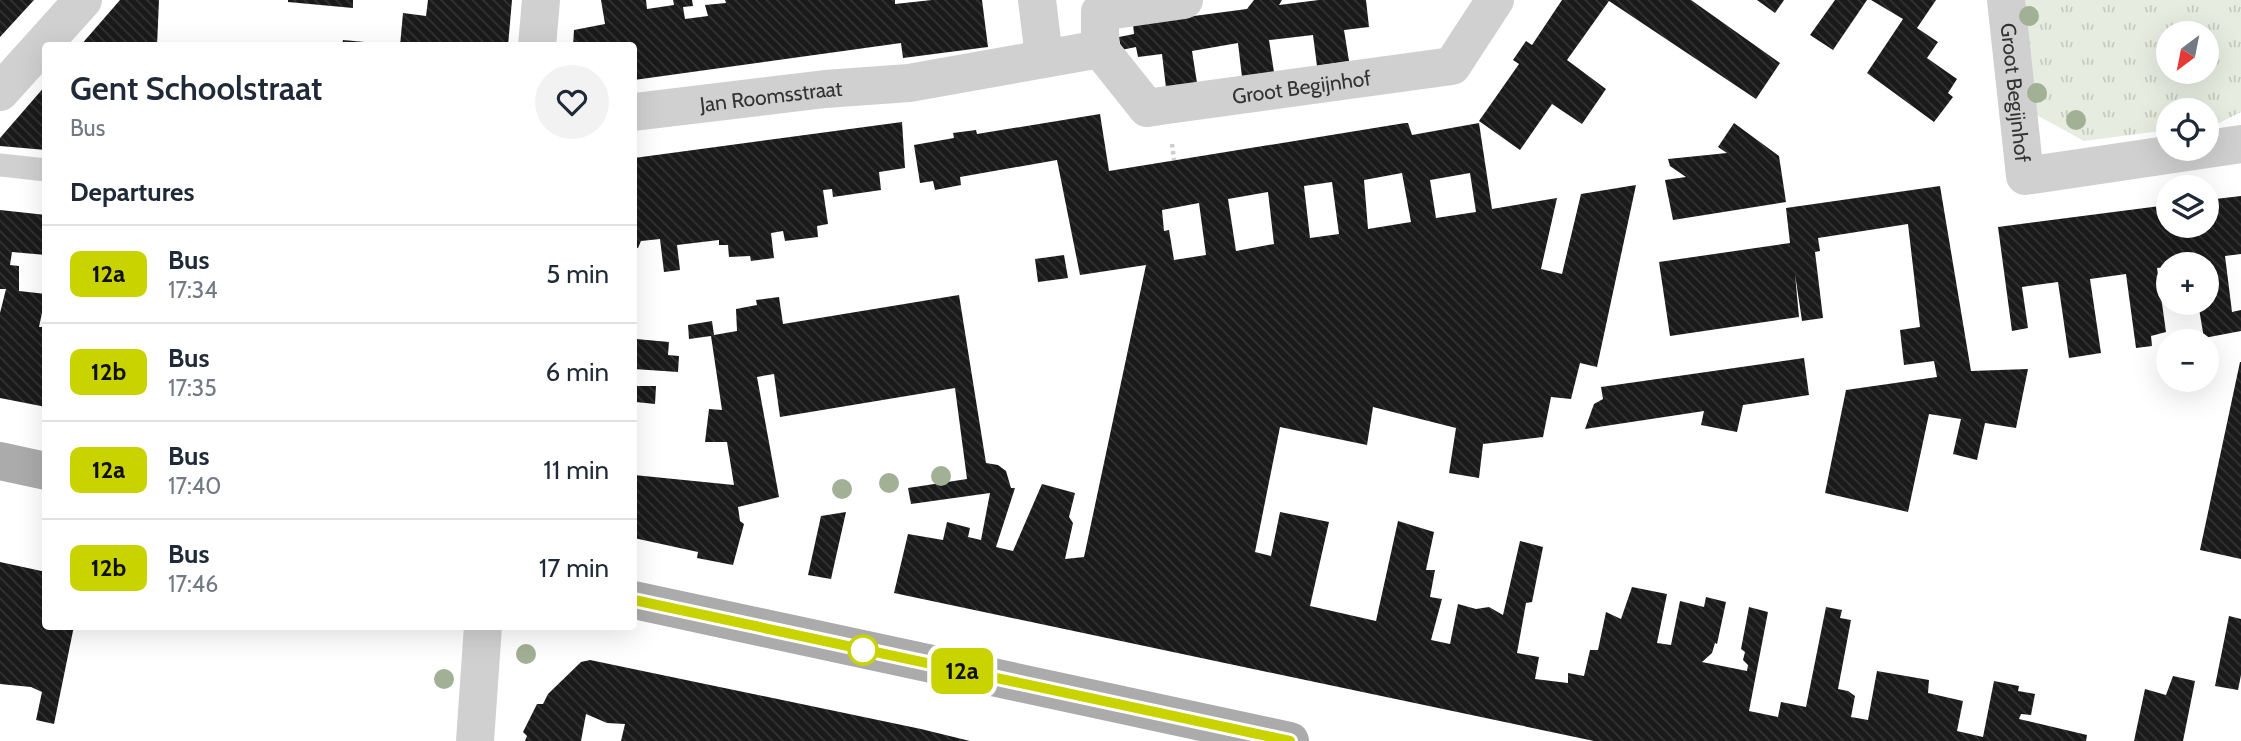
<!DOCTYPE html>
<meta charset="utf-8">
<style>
:root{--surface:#fff;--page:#f2f2f3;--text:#1f2937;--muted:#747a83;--line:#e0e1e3}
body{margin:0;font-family:Cabin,sans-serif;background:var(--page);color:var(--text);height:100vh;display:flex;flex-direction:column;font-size:26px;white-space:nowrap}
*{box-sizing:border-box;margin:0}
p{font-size:23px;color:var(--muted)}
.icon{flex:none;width:38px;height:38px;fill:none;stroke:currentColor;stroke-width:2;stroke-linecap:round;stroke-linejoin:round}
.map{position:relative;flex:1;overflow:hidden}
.sheet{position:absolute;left:42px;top:42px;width:595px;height:588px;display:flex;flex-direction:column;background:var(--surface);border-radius:7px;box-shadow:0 7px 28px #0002}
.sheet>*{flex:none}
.badge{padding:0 14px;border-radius:10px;font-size:24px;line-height:46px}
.needle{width:46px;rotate:212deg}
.tools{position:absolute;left:2156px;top:21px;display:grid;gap:14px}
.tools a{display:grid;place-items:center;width:63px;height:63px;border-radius:50%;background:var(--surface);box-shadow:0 7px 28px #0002;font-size:35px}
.map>.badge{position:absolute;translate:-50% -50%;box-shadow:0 0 0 4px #fff}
h2{padding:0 28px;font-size:26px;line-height:63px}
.round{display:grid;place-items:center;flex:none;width:74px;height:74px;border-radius:37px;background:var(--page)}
.overview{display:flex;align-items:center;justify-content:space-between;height:119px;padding:0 28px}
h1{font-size:33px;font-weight:600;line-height:52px}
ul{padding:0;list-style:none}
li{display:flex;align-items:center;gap:21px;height:98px;padding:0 28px;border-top:2px solid var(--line)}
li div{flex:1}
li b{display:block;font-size:26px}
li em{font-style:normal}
li .badge{min-width:77px;font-weight:700;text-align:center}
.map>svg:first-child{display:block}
.grass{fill:url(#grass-tufts);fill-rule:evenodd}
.building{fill:url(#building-back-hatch);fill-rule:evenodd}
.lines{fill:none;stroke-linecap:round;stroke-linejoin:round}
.path{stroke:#cdcdcd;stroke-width:4.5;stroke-dasharray:3.5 3.5;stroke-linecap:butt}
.service{stroke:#d0d0d0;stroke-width:23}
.minor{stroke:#d0d0d0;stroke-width:38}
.primary{stroke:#ababab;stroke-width:38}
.tree{fill:#a2b095}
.line-casing{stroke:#fff;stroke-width:16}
.line{stroke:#c8d300;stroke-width:10}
.stop-dot{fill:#fff;stroke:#c8d300;stroke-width:3.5}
.labels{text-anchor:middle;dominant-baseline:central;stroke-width:7;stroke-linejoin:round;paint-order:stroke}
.street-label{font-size:21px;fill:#333;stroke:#fff}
</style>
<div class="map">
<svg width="2241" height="741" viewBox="0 0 2241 741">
<defs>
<pattern id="grass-tufts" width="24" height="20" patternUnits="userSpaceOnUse" patternTransform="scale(1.75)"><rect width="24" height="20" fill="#e6ecdf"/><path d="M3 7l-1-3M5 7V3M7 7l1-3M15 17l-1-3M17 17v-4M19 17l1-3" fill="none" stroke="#c6cbc0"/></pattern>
<pattern id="building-back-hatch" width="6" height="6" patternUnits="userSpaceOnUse" patternTransform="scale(1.75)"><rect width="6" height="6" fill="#1a1a1a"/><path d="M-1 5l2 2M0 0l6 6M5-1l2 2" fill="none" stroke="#333"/></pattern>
</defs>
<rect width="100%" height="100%" fill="#fff"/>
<path class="grass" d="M2025,0H2241V112L2219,123L2207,124V110H2168V130L2084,141L2031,112ZM2168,33H2207V72H2168Z"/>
<g class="building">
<path d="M0,0H34L0,37Z"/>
<path d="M120,0H159L157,46H80Z"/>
<path d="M288,0H353V8L288,2Z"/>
<path d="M428,0H512L508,46H400L403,13L426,16Z"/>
<path d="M601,0H646L647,9L674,5L673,0H692L693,6L683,7L685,19L708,16L705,5L726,3L725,0H895V4L932,0H982L988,47L903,58L901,43L634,80V46H573L574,30L605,24Z"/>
<path d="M1254,0H1282L1279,5L1319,0H1366L1369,27L1344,30L1349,61L1317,66L1313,35L1269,40L1274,72L1242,77L1238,43L1192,51L1197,83L1166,88L1162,54L1138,57L1136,47L1121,50L1119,37L1134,34L1133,24L1247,9Z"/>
<path d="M1562,0H1691L1780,63L1756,99L1609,1L1567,60L1606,89L1582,124L1552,104L1520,150L1479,121L1519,64L1513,60L1526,41L1532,45Z"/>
<path d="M1757,0H1784L1775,13Z"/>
<path d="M1835,0H1867L1833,50L1810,35Z"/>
<path d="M1871,0H1936L1917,28L1938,42L1927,58L1957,79L1948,93L1953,97L1934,122L1867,73L1903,19Z"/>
<path d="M343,40L387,44V46H342Z"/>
<path d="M46,85V150L0,146V138Z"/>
<path d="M1100,114L1109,171L1405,123H1408L1412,135L1479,123L1492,209L1557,198L1541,269L1562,274L1581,194L1636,185L1597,367L1580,363L1571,399L1551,397L1543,437L1483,444L1479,478L1449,473L1456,428L1373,407L1367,445L1280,427L1255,552L1271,556L1280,512L1329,522L1310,606L1376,621L1398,521L1434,532L1426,570H1435L1430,597L1442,599L1431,640L1450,644L1458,604L1476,609L1489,607L1503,615L1520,541L1543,547L1532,602L1526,603L1517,653L1539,657L1535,679L1568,683V673L1584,676L1590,650H1598L1606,612L1621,619L1632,587L1667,594L1657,643L1671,645L1680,601L1704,607L1706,597L1726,602L1717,644L1715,643L1712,653L1702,662L1747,671L1748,665L1743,660L1745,652L1741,649L1749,607L1768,612L1749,711L1778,717L1781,702L1806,707L1826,607L1842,610L1840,618L1851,620L1838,689L1848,691L1855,696L1851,717L1868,720L1877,671L1929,680L1928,693L1963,701L1957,731L1983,737L1994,681L2019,686L2018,691L2035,694L2031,715L2021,714L2019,719L2087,735L2086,741H1594L894,593L908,534L943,540L947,522L970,528L968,537L981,540L990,493L911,504L908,488L967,479L955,388L780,417L774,374L757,377L779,497L738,507L740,521L744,524L733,565L697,558L698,552L634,538V475L734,485L727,442H705L709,409L722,410L711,336L689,339L688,325L712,321L714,335L737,331L736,309L757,305L756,300L779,297L783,324L959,295L986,463L998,465L1006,471L1011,488H1015L996,547L1013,551L1042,484L1075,493L1069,517L1073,523L1065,559L1084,557L1146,265L1080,275L1057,160L960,177L961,185L935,190L933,181L920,183L914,145L954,138L953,133L976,130L977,134ZM1402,173L1411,222L1368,229L1364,180ZM1470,173L1476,212L1436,218L1430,180ZM1332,182L1339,234L1310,238L1304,186ZM1268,192L1274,244L1236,251L1228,199ZM1199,203L1206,255L1174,260L1169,230L1164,231L1162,210Z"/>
<path d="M902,122L905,168L879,172L881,190L833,197L832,189L823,190L828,224L817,226L818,237L785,241L783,231L771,233L774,258L751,261L750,256L729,257L728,245H719V240L677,245L680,270L664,272L660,239L641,241L638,248H634V158Z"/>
<path d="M1734,123L1779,156L1786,202L1673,220L1665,180L1686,177L1670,166L1668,159L1727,153L1718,147Z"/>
<path d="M1940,186L1971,371L2028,369L2016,428L1985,423L1977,460L1953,454L1961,419L1929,414L1908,512L1825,493L1846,390L1937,377L1934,361L1904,365L1900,330L1920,327L1908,224L1818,238L1820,251L1815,252L1823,318L1802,321L1795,274L1799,317L1670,336L1659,262L1790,243L1786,208Z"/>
<path d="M2241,196V254L2225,256L2232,312L2241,310V331L2204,338L2198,303H2207V264H2192L2157,268L2166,332L2151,336L2152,346L2136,348L2126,274L2090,279L2101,353L2069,358L2058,282L2022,287L2028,328L2012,331L1998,227L2168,205V226H2207V200Z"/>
<path d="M0,210L46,215V255L12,252L10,265L19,266V291L46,294L39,327H46V407L0,398V313L6,289H0Z"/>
<path d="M1064,255L1068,278L1038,282L1035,259Z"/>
<path d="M634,316L636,339L669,342L668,355L679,356L678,372L634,369Z"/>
<path d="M1804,358L1809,395L1743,405L1737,432L1701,425L1704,411L1585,429L1594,404L1603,399L1601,387Z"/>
<path d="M2240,362H2241V559L2200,550Z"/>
<path d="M634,386H656L655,404L636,402L634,409Z"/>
<path d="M846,512L831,579L808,575L821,516Z"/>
<path d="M0,562L46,572V626H74L54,724L36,720L42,692L31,687L0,684Z"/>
<path d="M2229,616L2241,619V675L2238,690L2215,686Z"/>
<path d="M590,660L921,729L970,741H621L625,724L607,723L586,714L581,741H525L527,736L523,732L537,704H543L548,694L581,662Z"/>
<path d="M2173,676L2195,681L2183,741H2134L2145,689L2166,695Z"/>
</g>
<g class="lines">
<path class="path" d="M1172,144L1174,160"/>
<path class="service" d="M0,165L46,170"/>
<g class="minor">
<path d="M1037,0L1044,57"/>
<path id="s1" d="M2006,0L2025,176L2241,144"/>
<path d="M537,46L541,0"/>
<path d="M1100,49V12L1184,0"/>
<path d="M0,92L83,0"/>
<path id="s2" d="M634,112L825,89L909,83L1100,49L1147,108L1167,105L1452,66L1495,0"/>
<path d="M475,741L483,626"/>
</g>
<g class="primary">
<path d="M0,461L46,471"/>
<path d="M634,600L1290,741"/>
</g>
</g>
<g class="tree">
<circle cx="2029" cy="16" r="10"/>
<circle cx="2037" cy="93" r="10"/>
<circle cx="2076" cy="120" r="10"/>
<circle cx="941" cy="476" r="10"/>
<circle cx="889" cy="483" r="10"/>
<circle cx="842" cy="489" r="10"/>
<circle cx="526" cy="654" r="10"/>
<circle cx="444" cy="679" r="10"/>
</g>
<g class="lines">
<defs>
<path id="line" d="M634,600L1290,741"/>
</defs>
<use href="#line" class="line-casing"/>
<use href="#line" class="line"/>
</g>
<circle class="stop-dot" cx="863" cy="650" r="14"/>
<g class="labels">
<g class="street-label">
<text stroke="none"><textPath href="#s2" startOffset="702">Groot Begijnhof</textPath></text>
<text stroke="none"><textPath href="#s1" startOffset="93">Groot Begijnhof</textPath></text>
<text stroke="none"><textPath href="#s2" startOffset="138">Jan Roomsstraat</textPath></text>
</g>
</g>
</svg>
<div class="tools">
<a><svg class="needle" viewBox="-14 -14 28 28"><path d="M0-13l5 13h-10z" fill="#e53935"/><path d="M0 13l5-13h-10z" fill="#747a83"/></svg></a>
<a><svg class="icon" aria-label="locate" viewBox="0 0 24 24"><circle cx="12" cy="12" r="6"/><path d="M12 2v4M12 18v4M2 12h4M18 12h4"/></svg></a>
<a><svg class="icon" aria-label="layers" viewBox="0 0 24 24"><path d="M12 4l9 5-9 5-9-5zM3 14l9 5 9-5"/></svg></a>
<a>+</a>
<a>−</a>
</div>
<b class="badge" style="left:962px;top:671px;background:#c8d300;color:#111">12a</b>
<section class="sheet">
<div class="overview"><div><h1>Gent Schoolstraat</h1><p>Bus</p></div><a class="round"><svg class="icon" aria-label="heart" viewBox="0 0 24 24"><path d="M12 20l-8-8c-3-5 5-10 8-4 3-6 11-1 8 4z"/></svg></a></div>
<h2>Departures</h2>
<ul>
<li><span class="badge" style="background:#c8d300;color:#111">12a</span><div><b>Bus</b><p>17:34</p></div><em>5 min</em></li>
<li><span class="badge" style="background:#c8d300;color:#111">12b</span><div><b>Bus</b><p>17:35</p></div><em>6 min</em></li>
<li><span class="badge" style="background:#c8d300;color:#111">12a</span><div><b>Bus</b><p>17:40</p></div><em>11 min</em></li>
<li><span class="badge" style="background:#c8d300;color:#111">12b</span><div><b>Bus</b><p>17:46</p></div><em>17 min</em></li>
</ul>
</section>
</div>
